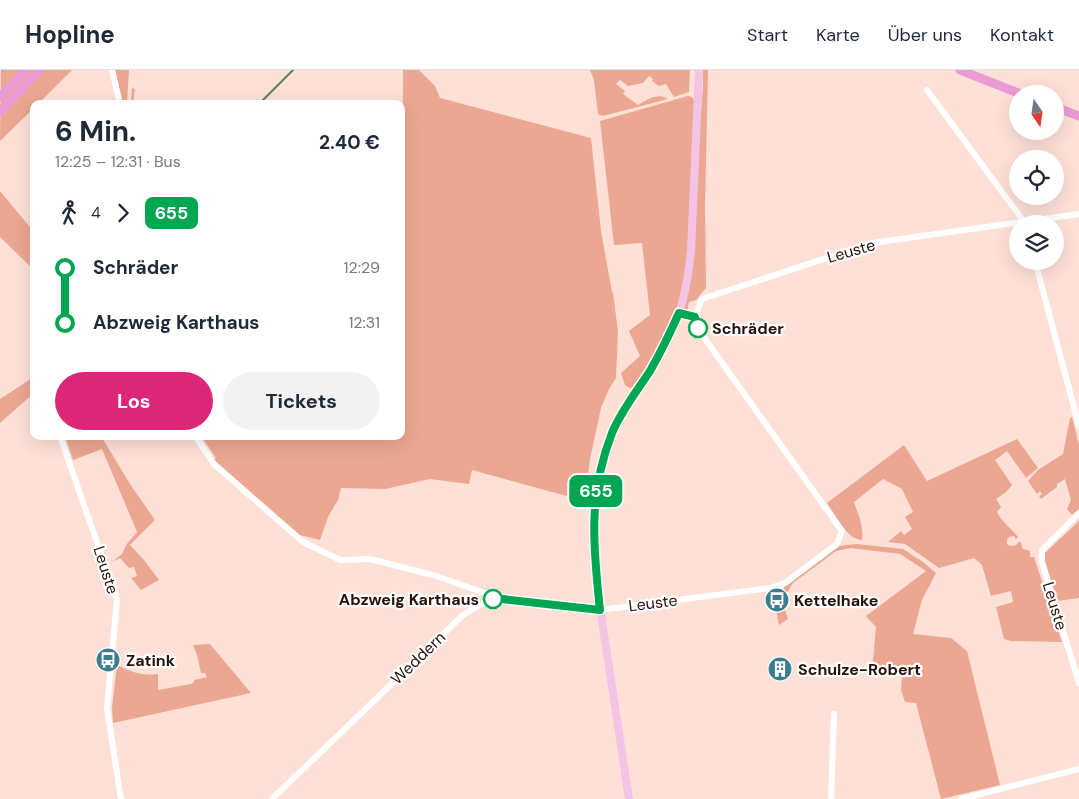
<!DOCTYPE html>
<html lang="de">
<meta charset="utf-8">
<style>
:root{--surface:#fff;--page:#f2f2f3;--text:#1f2937;--muted:#747a83;--line:#e0e1e3;--accent:#db2777}
body{margin:0;font-family:"DM Sans",sans-serif;background:var(--page);color:var(--text);height:100vh;display:flex;flex-direction:column;font-size:19px;white-space:nowrap}
*{box-sizing:border-box;margin:0}
p{font-size:16px;color:var(--muted)}
.icon{flex:none;width:28px;height:28px;fill:none;stroke:currentColor;stroke-width:2;stroke-linecap:round;stroke-linejoin:round}
.map{position:relative;flex:1;overflow:hidden}
.panel{position:absolute;left:30px;top:30px;width:375px;height:340px;display:flex;flex-direction:column;background:var(--surface);border-radius:10px;box-shadow:0 5px 20px #0002}
.panel>*{flex:none}
.badge{padding:0 10px;border-radius:8px;font-size:18px;line-height:32px}
.needle{width:32px;rotate:167deg}
.controls{position:absolute;left:1009px;top:15px;display:grid;gap:10px}
.controls a{display:grid;place-items:center;width:55px;height:55px;border-radius:50%;background:var(--surface);box-shadow:0 5px 20px #0002;font-size:25px}
.map>.badge{position:absolute;translate:-50% -50%;box-shadow:0 0 0 2px #fff}
.legs{display:flex;align-items:center;gap:8px;height:55px;padding:0 25px;font-size:16px}
.legs p{margin-inline-start:auto}
.summary{display:flex;align-items:center;justify-content:space-between;height:85px;padding:0 25px}
h1{font-size:28px;font-weight:700;line-height:38px}
.cta{display:flex;gap:10px;margin-top:auto;padding:10px 25px}
.cta a{flex:1;height:58px;border-radius:30px;background:var(--accent);color:#fff;font-size:20px;font-weight:700;line-height:58px;text-align:center}
.cta a+a{background:var(--page);color:var(--text)}
ul{padding:0 25px;list-style:none}
li{display:flex;align-items:center;gap:18px;height:55px;font-size:19px}
li i{display:grid;place-items:center;width:8px;height:100%;margin:0 6px;background:currentColor}
li i::after{content:'';width:12px;height:12px;margin:-6px;border:4px solid;border-radius:50%;background:var(--surface)}
li p{margin-inline-start:auto}
li:first-child i{background:linear-gradient(#0000 50%,currentColor 0)}
li:last-child i{background:linear-gradient(currentColor 50%,#0000 0)}
header{display:flex;align-items:center;gap:30px;box-sizing:border-box;height:70px;padding:0 25px;background:var(--surface);border-bottom:1px solid var(--line)}
header strong{font-size:24px}
nav{display:flex;gap:28px;margin-inline-start:auto;font-size:18px}
.map>svg:first-child{display:block}
.green{fill:#eba791}
.lines{fill:none;stroke-linecap:round;stroke-linejoin:round}
.stream{stroke:#568163;stroke-width:2}
.minor{stroke:#fff;stroke-width:6}
.major{stroke:#f4c4e6;stroke-width:8}
.highway{stroke:#ec9cd5;stroke-width:9}
.line-1-casing{stroke:#fff;stroke-width:11}
.line-1{stroke:#00a651;stroke-width:8}
.stop-1-dot{fill:#fff;stroke:#00a651;stroke-width:2.5}
.labels{text-anchor:middle;dominant-baseline:central;stroke-width:4.5;stroke-linejoin:round;paint-order:stroke}
.street-label{font-size:16px;fill:#291109;stroke:#fff}
.stop-label{font-size:16px;font-weight:bold;fill:#291109;stroke:#fff;text-anchor:start}
.poi-label{font-size:16px;font-weight:bold;fill:#291109;stroke:#fff;text-anchor:start}
</style>
<header>
<strong>Hopline</strong>
<nav><a>Start</a><a>Karte</a><a>Über uns</a><a>Kontakt</a></nav>
</header>
<div class="map">
<svg width="1079" height="729" viewBox="0 0 1079 729">
<rect width="100%" height="100%" fill="#fee0d7"/>
<g class="green">
<path d="M1,0H72L38,34H34V38L0,71Z"/>
<path d="M115,0H129L127,33H131L132,18L135,19L133,34H123Z"/>
<path d="M403,0H419L435,16L440,28L591,68L601,161L612,222H613L618,262L616,308L609,319L601,338L590,389L585,431L472,400L469,414L430,409L385,419L341,418L338,430L328,447L320,470L300,465L219,396L214,389L216,388L201,366H401Z"/>
<path d="M590,0H690L689,22L674,27L666,14L659,16L652,11L653,9L649,6L643,13L628,16L620,10L616,14L625,21L623,24L638,35C647,30 658,22 668,29L603,46L598,44L594,10Z"/>
<path d="M703,0H708L705,135L706,218L696,230L689,232L687,242L684,238L703,18Z"/>
<path d="M688,26L692,27L696,34L687,197L679,233L661,277L634,317L630,318L625,315L621,303L640,286L629,261L650,245L642,173L614,175L600,51Z"/>
<path d="M0,121L34,162V200L0,167Z"/>
<path d="M34,307V323L0,353V329Z"/>
<path d="M1072,347L1079,375V439L1072,445L1067,439L1071,430L1065,409L1057,414V417L1041,429L1039,426L1042,424L1040,421L1037,424L1028,411L1038,400L1063,384L1070,348Z"/>
<path d="M65,366H101L130,414L155,450L130,475L144,490L159,510L141,520L131,508L137,506L134,497L129,498L120,488L112,492L122,484L126,475L137,462L102,379L73,390Z"/>
<path d="M1017,369L1038,398L1026,408L1007,381L995,390L1012,415L1006,422L996,429L1001,437L997,442C1001,451 1012,459 1018,467L1016,469L1014,466L1009,467L1007,470V474L1010,476L1016,475L1020,471L1023,479L1030,481V487H1034L1062,572L1011,571L1004,569L996,537L1013,532L1011,521L991,526L982,495L974,488L939,498L905,474L888,472L901,461L904,465L912,459L905,447L913,442L902,419L883,409L854,432C858,444 864,456 862,470C846,469 836,445 827,433L904,375L927,411Z"/>
<path d="M1079,451V528L1057,531L1044,489L1045,483Z"/>
<path d="M856,474L903,479L923,492L936,503L922,530L913,564L951,568L967,581L1000,715L941,729L916,633L905,632L901,620L902,603L872,602L876,557L866,546L926,501L900,484L851,478L836,481L793,513L785,526L784,537L788,549L779,555C775,541 776,526 785,515L838,476Z"/>
<path d="M210,574L251,623L113,653L112,637L117,595C132,602 141,606 158,604V620L191,614L194,612V610L207,607L205,603H201L197,585L193,575Z"/>
</g>
<g class="lines">
<path class="stream" d="M259,34L293,0"/>
<g class="minor">
<path d="M112,0L120,34"/>
<path d="M927,20L1025,153"/>
<path d="M1035,191L1079,356"/>
<path d="M679,243L695,247"/>
<path d="M60,366L117,530L107,638L121,729"/>
<path d="M195,366L214,394L303,472L340,490L370,489L433,505L485,523L493,529"/>
<path d="M1079,443L1042,480V492L1079,613"/>
<path d="M774,534L776,525L782,515"/>
<path d="M272,729L462,546C475,537 486,530 502,529L600,540L770,518L785,513L837,474L842,461L698,259L695,247L702,229L872,173L1079,144"/>
<path d="M831,729L834,644"/>
<path d="M961,729L1079,699"/>
</g>
<path class="major" d="M629,729C622,683 615,637 608,590C596,513 582,438 612,363C625,331 649,304 665,275C681,247 688,213 691,181L699,0"/>
<g class="highway">
<path d="M960,0L1021,24"/>
<path d="M0,27L26,0"/>
<path d="M1055,37L1079,46"/>
<path d="M0,42L40,0"/>
</g>
</g>
<g class="lines">
<defs>
<path id="line-1" d="M493,529H502L600,540C593,476 588,424 612,363C621,341 637,321 650,301C661,282 670,263 679,243L695,247L698,258"/>
</defs>
<use href="#line-1" class="line-1-casing"/>
<use href="#line-1" class="line-1"/>
</g>
<defs>
<symbol id="bus-disc" viewBox="-11 -11 22 22"><circle r="9.5" fill="#3c7e90" stroke="#fff"/><path d="M-5-6H5V4H4V6H2V4H-2V6H-4V4H-5ZM-3.5-4V0h7V-4ZM-3.5 1.2v1.5H-2V1.2ZM2 1.2v1.5H3.5V1.2Z" fill="#fff"/></symbol>
<symbol id="building-disc" viewBox="-11 -11 22 22"><circle r="9.5" fill="#3c7e90" stroke="#fff"/><path d="M-4-6H4V6H1V3H-1V6H-4ZM-2.5-4.3h1.7v1.8h-1.7ZM.8-4.3h1.7v1.8H.8ZM-2.5-1h1.7V.8h-1.7ZM.8-1h1.7V.8H.8Z" fill="#fff"/></symbol>
</defs>
<g fill-rule="evenodd">
<use href="#bus-disc" x="763" y="516" width="28" height="28"/>
<use href="#bus-disc" x="94" y="576" width="28" height="28"/>
<use href="#building-disc" x="766" y="585" width="28" height="28"/>
</g>
<g class="stop-1-dot">
<circle cx="698" cy="258" r="9"/>
<circle cx="493" cy="529" r="9"/>
</g>
<g class="labels">
<g class="street-label">
<text transform="translate(851 181) rotate(-16)">Leuste</text>
<text transform="translate(106 500) rotate(72)">Leuste</text>
<text transform="translate(653 533) rotate(-7)">Leuste</text>
<text transform="translate(1055 536) rotate(73)">Leuste</text>
<text transform="translate(418 588) rotate(-44)">Weddern</text>
</g>
<g class="stop-label">
<text x="712" y="258">Schräder</text>
<text x="479" y="529" text-anchor="end">Abzweig Karthaus</text>
</g>
<g class="poi-label">
<text x="794" y="530">Kettelhake</text>
<text x="126" y="590">Zatink</text>
<text x="798" y="599">Schulze-Robert</text>
</g>
</g>
</svg>
<div class="controls">
<a><svg class="needle" viewBox="-14 -14 28 28"><path d="M0-13l5 13h-10z" fill="#e53935"/><path d="M0 13l5-13h-10z" fill="#747a83"/></svg></a>
<a><svg class="icon" aria-label="locate" viewBox="0 0 24 24"><circle cx="12" cy="12" r="6"/><path d="M12 2v4M12 18v4M2 12h4M18 12h4"/></svg></a>
<a><svg class="icon" aria-label="layers" viewBox="0 0 24 24"><path d="M12 4l9 5-9 5-9-5zM3 14l9 5 9-5"/></svg></a>
</div>
<b class="badge" style="left:596px;top:421px;background:#00a651;color:#fff">655</b>
<section class="panel">
<div class="summary"><div><h1>6 Min.</h1><p>12:25 – 12:31 · Bus</p></div><b>2.40 €</b></div>
<div class="legs"><svg class="icon" aria-label="walk" viewBox="0 0 24 24"><circle cx="13" cy="4" r="2"/><path d="M13 8l-2 6 4 7M11 14l-3 7M7 12l3-4h3l4 4"/></svg>4<svg class="icon" aria-label="forward" viewBox="0 0 24 24"><path d="M9 5l7 7-7 7"/></svg><b class="badge" style="background:#00a651;color:#fff">655</b></div>
<ul>
<li><i style="color:#00a651"></i><b>Schräder</b><p>12:29</p></li>
<li><i style="color:#00a651"></i><b>Abzweig Karthaus</b><p>12:31</p></li>
</ul>
<div class="cta"><a>Los</a><a>Tickets</a></div>
</section>
</div>
